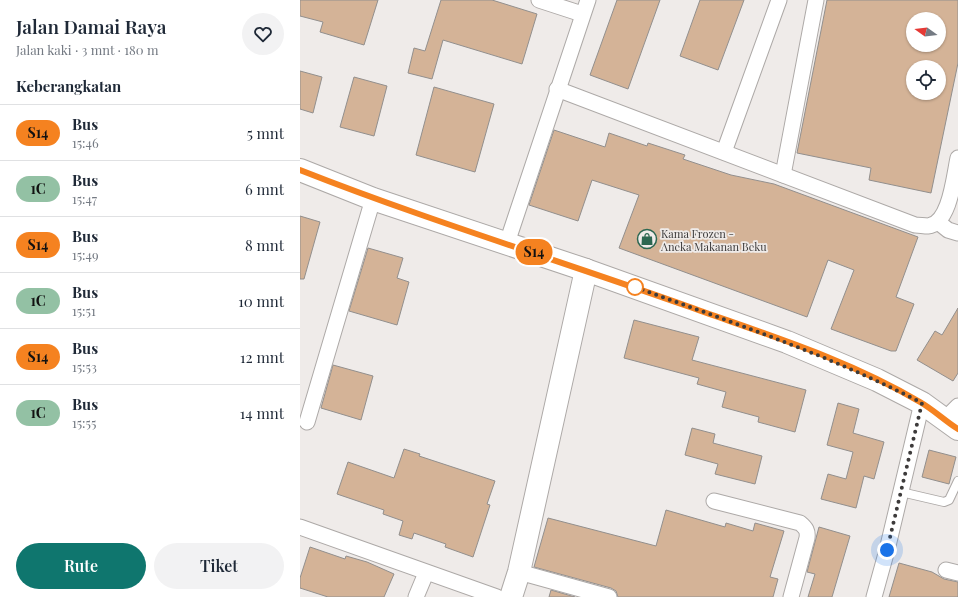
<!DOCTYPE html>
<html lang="id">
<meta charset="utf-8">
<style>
:root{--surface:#fff;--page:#f2f2f3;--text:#1f2937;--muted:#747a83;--line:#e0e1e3;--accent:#0f766e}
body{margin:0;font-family:"Playfair Display",serif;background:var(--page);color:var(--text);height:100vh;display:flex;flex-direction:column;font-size:15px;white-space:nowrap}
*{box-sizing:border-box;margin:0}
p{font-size:13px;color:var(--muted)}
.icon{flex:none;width:22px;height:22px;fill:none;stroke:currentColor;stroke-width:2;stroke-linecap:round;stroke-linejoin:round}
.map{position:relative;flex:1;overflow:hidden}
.panel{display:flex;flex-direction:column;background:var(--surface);width:300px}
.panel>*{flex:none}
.badge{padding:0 8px;border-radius:13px;font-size:14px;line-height:26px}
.needle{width:26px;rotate:285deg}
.controls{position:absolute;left:606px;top:12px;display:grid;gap:8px}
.controls a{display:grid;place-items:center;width:40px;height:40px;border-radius:50%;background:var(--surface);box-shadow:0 1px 3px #0004;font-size:20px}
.you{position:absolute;width:20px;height:20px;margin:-10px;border:3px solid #fff;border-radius:50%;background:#1a73e8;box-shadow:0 0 0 6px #1a73e833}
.map>.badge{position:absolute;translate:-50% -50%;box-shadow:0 0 0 2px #fff}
h2{padding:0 16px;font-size:15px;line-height:36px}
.round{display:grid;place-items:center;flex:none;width:42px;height:42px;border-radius:21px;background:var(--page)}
.head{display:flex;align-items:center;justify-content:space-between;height:68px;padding:0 16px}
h1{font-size:19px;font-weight:600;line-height:30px}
.action{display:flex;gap:8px;margin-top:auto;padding:8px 16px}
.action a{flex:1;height:46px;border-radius:24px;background:var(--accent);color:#fff;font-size:16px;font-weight:600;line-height:46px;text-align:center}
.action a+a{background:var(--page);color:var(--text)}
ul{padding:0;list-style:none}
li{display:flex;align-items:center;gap:12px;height:56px;padding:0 16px;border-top:1px solid var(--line)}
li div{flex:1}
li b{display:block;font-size:15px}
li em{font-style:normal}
li .badge{min-width:44px;font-weight:700;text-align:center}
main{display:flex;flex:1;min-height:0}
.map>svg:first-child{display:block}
.building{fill:#d4b397;stroke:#928f8d;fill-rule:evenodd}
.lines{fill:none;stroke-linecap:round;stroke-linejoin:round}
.lane-casing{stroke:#ada9a7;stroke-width:10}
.street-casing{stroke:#ada9a7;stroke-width:17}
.secondary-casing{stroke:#ada9a7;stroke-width:24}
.lane{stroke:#fff;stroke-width:8}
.street{stroke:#fff;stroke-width:15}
.secondary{stroke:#fff;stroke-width:22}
.line-casing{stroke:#fff;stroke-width:9}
.line{stroke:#f58220;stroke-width:6}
.walk{stroke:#3d3b3b;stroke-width:4;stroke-dasharray:0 7.2}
.stop-dot{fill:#fff;stroke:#f58220;stroke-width:2}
.labels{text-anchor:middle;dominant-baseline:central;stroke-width:3.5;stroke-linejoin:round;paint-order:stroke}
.poi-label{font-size:11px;fill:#3d3b3b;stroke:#efebe9;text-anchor:start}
</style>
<main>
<section class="panel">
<div class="head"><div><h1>Jalan Damai Raya</h1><p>Jalan kaki · 3 mnt · 180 m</p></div><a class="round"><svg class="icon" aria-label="heart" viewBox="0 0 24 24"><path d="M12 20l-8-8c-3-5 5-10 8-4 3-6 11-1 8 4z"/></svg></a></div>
<h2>Keberangkatan</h2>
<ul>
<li><span class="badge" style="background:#f58220;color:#111">S14</span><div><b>Bus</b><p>15:46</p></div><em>5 mnt</em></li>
<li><span class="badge" style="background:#93c1a4;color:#111">1C</span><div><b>Bus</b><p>15:47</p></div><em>6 mnt</em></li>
<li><span class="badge" style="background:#f58220;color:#111">S14</span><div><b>Bus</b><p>15:49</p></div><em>8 mnt</em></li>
<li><span class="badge" style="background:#93c1a4;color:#111">1C</span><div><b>Bus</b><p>15:51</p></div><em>10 mnt</em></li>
<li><span class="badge" style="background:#f58220;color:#111">S14</span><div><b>Bus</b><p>15:53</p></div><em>12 mnt</em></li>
<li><span class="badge" style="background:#93c1a4;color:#111">1C</span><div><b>Bus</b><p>15:55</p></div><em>14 mnt</em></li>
</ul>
<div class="action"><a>Rute</a><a>Tiket</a></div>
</section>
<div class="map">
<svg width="658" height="597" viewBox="0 0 658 597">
<rect width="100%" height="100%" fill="#efebe9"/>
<g class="building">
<path d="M0,0H78L64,45L20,32L23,22L0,16Z"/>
<path d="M141,0H192L237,14L222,64L143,40L132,79L108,73L114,48L125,51Z"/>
<path d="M317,0H360L328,89L290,75Z"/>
<path d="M400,0H444L418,70L380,56Z"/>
<path d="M527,0H658V63L631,193L569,180L571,168L497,153ZM613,19H639V45H613ZM613,67H639V93H613Z"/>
<path d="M0,71L22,77L13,113L0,109Z"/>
<path d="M54,77L87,86L74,136L40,127Z"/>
<path d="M134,87L194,104L175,172L116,155Z"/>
<path d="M254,130L305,147L309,133L347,146L348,143L385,155L383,159L431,175L474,184L618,237L596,297L614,304L596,351H591L531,329L554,270L528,260L507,317L319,248L339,195L292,180L278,221L229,205Z"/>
<path d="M0,216L20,222L4,279H0Z"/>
<path d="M68,248L103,258L97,278L109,282L97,325L49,311Z"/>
<path d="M658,308V373L653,381L617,360L635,331L642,335Z"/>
<path d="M334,320L399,337L392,360L506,390L495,432L458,422L459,417L422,407L426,392L397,384L399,378L324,358Z"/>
<path d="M33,365L73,376L61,420L21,408Z"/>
<path d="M538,403L559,409L553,433L584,442L574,479L564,476L556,508L521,499L528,474L546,479L553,452L527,445Z"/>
<path d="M392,428L415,434L413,443L462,456L455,484L415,474L418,464L385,455Z"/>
<path d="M104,449L120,454L119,456L195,481L187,504L190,505L173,557L145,547L146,544L114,533L112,539L99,535L103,521L83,514L84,510L37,494L48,462L94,478Z"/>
<path d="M629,450L656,457L649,484L622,477Z"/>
<path d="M366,510L425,527L426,523L453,531L455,523L484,531L470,577L478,579L473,597H318L316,591L311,588L234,567L248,518L356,546Z"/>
<path d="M519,527L550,536L532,597H508L515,574L507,572Z"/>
<path d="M10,547L45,559L46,556L67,562L94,574L84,597H28L0,588V578Z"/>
<path d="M599,563L632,572L644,579L658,582V597H589Z"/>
<path d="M251,590L275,597H249Z"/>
</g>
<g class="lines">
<defs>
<path id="lane" d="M601,492L644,502L649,500L658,481"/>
<g id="street">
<path d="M239,0L282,14"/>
<path d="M257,89L615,225C619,225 624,226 628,226C650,224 654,176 658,158"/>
<path d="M424,152L479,0"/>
<path d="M483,175L516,0"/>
<path d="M638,222L648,230L658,233"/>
<path d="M207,243L288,0"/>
<path d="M644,420L658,406"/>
<path d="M7,422L73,199"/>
<path d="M414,501L500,523C506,528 508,531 507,538L491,597"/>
<path d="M0,527L197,597"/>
<path d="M646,570L658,573"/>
<path d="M219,572L309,597"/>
<path d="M116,597L126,573"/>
<path d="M574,597L587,550L622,403"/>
</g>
<g id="secondary">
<path d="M0,170L73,199L286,270L487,342L577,380L622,403L658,429"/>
<path d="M211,597L219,572L286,270"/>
</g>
</defs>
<use href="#lane" class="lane-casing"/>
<use href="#street" class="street-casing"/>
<use href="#secondary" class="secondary-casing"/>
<use href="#lane" class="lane"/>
<use href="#street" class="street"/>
<use href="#secondary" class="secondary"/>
</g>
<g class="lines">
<defs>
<path id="line" d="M0,170C127,220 258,260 387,306C465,334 548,359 620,402C634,410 645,421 658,429"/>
</defs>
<use href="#line" class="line-casing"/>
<use href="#line" class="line"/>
<path class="walk" d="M335,287L332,286C431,322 529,355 622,403L587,550"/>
</g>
<defs>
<symbol id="shop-ring" viewBox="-11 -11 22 22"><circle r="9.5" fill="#efebe9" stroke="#2c6751" stroke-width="1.5"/><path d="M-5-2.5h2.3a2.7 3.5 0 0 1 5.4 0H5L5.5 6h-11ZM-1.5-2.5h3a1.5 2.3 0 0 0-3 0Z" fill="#2c6751"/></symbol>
</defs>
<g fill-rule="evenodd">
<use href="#shop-ring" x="336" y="228" width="22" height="22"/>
</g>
<circle class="stop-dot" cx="335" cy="287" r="8"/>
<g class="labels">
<g class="poi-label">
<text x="361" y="233">Kama Frozen -<tspan x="361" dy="13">Aneka Makanan Beku</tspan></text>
</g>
</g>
</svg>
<div class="controls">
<a><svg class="needle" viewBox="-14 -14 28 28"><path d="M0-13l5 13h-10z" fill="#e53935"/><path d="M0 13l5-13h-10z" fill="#747a83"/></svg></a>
<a><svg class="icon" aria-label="locate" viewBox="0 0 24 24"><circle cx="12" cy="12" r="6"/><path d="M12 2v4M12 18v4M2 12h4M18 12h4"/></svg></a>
</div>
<div class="you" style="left:587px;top:550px"></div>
<b class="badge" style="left:234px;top:252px;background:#f58220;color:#111">S14</b>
</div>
</main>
